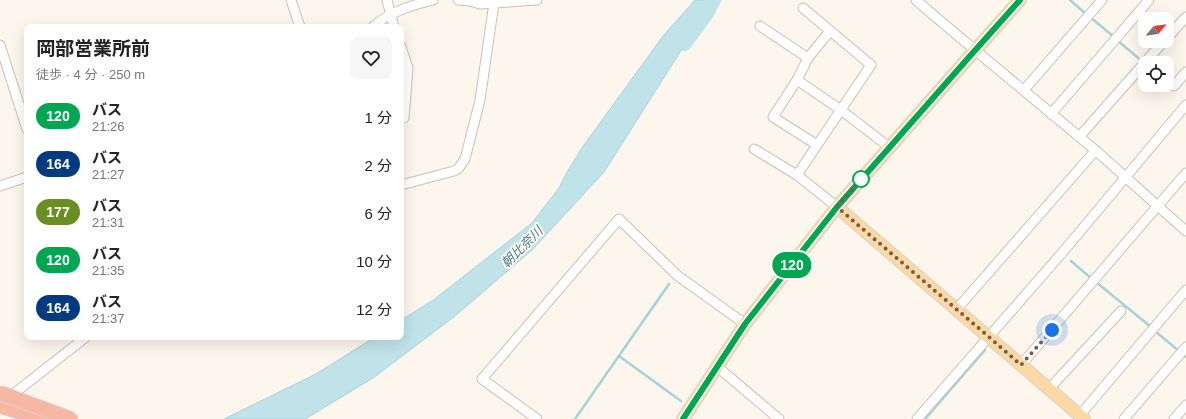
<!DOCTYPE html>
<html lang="ja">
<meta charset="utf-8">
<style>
:root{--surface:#fff;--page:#f6f6f6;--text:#222;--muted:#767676}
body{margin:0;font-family:Arial,"Noto Sans JP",sans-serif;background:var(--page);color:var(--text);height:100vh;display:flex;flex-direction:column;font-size:15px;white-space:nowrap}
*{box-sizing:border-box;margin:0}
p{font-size:13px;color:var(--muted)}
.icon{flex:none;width:22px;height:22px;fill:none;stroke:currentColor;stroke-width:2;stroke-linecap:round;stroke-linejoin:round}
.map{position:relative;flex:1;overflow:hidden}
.panel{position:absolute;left:24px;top:24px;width:380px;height:316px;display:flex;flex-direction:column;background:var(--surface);border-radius:8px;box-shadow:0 4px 16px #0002}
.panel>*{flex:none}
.badge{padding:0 8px;border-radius:13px;font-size:14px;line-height:26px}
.needle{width:26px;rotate:61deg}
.buttons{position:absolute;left:1138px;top:12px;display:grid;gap:8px}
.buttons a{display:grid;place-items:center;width:36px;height:36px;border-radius:8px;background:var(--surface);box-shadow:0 4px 16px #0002;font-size:20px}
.you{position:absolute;width:20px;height:20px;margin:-10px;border:3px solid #fff;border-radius:50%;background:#1a73e8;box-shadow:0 0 0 6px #1a73e833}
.map>.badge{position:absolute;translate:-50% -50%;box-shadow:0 0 0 2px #fff}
.round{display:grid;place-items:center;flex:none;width:42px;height:42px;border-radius:8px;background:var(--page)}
.head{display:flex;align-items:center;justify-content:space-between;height:68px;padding:0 12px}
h1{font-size:19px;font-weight:700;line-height:30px}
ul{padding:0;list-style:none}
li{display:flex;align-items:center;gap:12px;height:48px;padding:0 12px}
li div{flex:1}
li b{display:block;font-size:15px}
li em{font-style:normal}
li .badge{min-width:44px;font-weight:700;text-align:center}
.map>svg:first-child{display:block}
.water{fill:#bfe3e8;stroke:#a5d3da}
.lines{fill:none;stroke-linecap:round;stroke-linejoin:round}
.stream{stroke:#a5d3da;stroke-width:2.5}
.river{stroke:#bfe3e8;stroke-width:16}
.minor-casing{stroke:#d1beb0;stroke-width:11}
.major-casing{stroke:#dad1cd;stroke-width:14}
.highway-casing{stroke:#dad1cd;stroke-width:16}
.minor{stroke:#fff;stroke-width:9}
.major{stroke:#fbd9a5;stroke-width:12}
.highway{stroke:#f7b7a3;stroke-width:14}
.highway-bridge-casing{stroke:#dad1cd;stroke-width:16;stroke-linecap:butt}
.highway-bridge{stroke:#f7b7a3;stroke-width:14}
.line-casing{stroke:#fff;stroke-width:9}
.line{stroke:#00a651;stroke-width:6}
.walk{stroke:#7a5c4d;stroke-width:4;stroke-dasharray:0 7.2}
.stop-dot{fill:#fff;stroke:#00a651;stroke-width:2}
.labels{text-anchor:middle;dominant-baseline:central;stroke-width:3.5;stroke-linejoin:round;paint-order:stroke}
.water-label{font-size:13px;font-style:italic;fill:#437c86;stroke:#fffaf3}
</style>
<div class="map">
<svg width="1186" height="419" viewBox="0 0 1186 419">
<rect width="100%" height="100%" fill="#fdf6ec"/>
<path class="water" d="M695,0H713L604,172L532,250L455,316L373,378L305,419H224L316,374L375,337H401V320L432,301L532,223L559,188L567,172L584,145L663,36Z"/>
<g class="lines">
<g class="stream">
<path d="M1070,0L1086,14"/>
<path d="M1090,17L1114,37"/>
<path d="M1118,41L1143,62"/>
<path d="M1071,261L1092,279"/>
<path d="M1096,282L1151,327"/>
<path d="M1155,331L1186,357"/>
<path d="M619,356L681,401"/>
<path d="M575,419L669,284"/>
<path d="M925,419L985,350"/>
</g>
<path class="river" d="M684,43L706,13L713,0"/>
<defs>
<g id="minor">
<path d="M291,0L300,27"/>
<path d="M387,0L394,27"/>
<path d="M458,0L470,1L480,4L537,0"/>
<path d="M916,0C975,51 1036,100 1095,150C1126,177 1155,204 1186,231"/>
<path d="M760,26L808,58"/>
<path d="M373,27C388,12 413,5 433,0"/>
<path d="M1167,38L1186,17"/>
<path d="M0,45L27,129"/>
<path d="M401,47L408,68L404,118H401"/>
<path d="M797,80L841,110L889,147"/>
<path d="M1174,86L1186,72"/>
<path d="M1024,90L1102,0"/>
<path d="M1051,114L1149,0"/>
<path d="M1079,137L1164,41"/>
<path d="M817,145L773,117L797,80L808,58L830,31"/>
<path d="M754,149L797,175L837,207"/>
<path d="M797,175L871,65L803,8"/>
<path d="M401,185L454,171L458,169L465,159L480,100L494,3"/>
<path d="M0,186L27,177"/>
<path d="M956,310L1095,151"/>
<path d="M719,363L720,369L779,419"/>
<path d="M1021,365L1186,173"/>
<path d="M1049,389L1121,311"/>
<path d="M7,399L86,337"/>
<path d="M1080,415L1186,290"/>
<path d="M537,419L482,379L619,219L678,276L745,324"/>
<path d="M917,419L1062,253L1186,105"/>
<path d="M1124,419L1186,347"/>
<path d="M1174,419L1186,405"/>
</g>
<g id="major">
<path d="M837,207L1084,419"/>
<path d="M683,419L745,324L837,207L970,56L1020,0"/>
</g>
<path id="highway" d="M0,406L45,419"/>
</defs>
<use href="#minor" class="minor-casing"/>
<use href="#major" class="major-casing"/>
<use href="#highway" class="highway-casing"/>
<use href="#minor" class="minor"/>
<use href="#major" class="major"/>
<use href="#highway" class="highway"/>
<defs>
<path id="highway-bridge" d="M0,393L71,419"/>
</defs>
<use href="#highway-bridge" class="highway-bridge-casing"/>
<use href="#highway-bridge" class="highway-bridge"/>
</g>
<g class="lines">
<defs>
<path id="line" d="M683,419L745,324L837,207L970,56L1020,0"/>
</defs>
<use href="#line" class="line-casing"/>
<use href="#line" class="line"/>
<path class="walk" d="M861,179L837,207L989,337L1021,365L1052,330"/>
</g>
<circle class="stop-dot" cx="861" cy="179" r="8"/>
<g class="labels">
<g class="water-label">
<text transform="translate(522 247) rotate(-45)">朝比奈川</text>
</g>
</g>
</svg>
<div class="buttons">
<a><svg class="needle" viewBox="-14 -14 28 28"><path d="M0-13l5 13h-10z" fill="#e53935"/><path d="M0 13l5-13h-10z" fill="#767676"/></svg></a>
<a><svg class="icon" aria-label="locate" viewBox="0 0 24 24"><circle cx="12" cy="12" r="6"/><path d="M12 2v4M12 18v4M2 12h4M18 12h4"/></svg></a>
</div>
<div class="you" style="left:1052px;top:330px"></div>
<b class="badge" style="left:792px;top:265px;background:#00a651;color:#fff">120</b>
<section class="panel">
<div class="head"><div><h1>岡部営業所前</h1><p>徒歩 · 4 分 · 250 m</p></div><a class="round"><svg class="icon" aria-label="heart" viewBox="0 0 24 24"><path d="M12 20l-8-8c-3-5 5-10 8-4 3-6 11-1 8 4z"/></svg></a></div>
<ul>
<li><span class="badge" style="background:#00a651;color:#fff">120</span><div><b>バス</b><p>21:26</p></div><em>1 分</em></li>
<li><span class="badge" style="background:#003b80;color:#fff">164</span><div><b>バス</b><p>21:27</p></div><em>2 分</em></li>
<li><span class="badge" style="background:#6b8e23;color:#fff">177</span><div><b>バス</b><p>21:31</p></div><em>6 分</em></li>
<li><span class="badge" style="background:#00a651;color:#fff">120</span><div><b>バス</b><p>21:35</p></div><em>10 分</em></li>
<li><span class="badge" style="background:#003b80;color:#fff">164</span><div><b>バス</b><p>21:37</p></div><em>12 分</em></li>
</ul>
</section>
</div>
